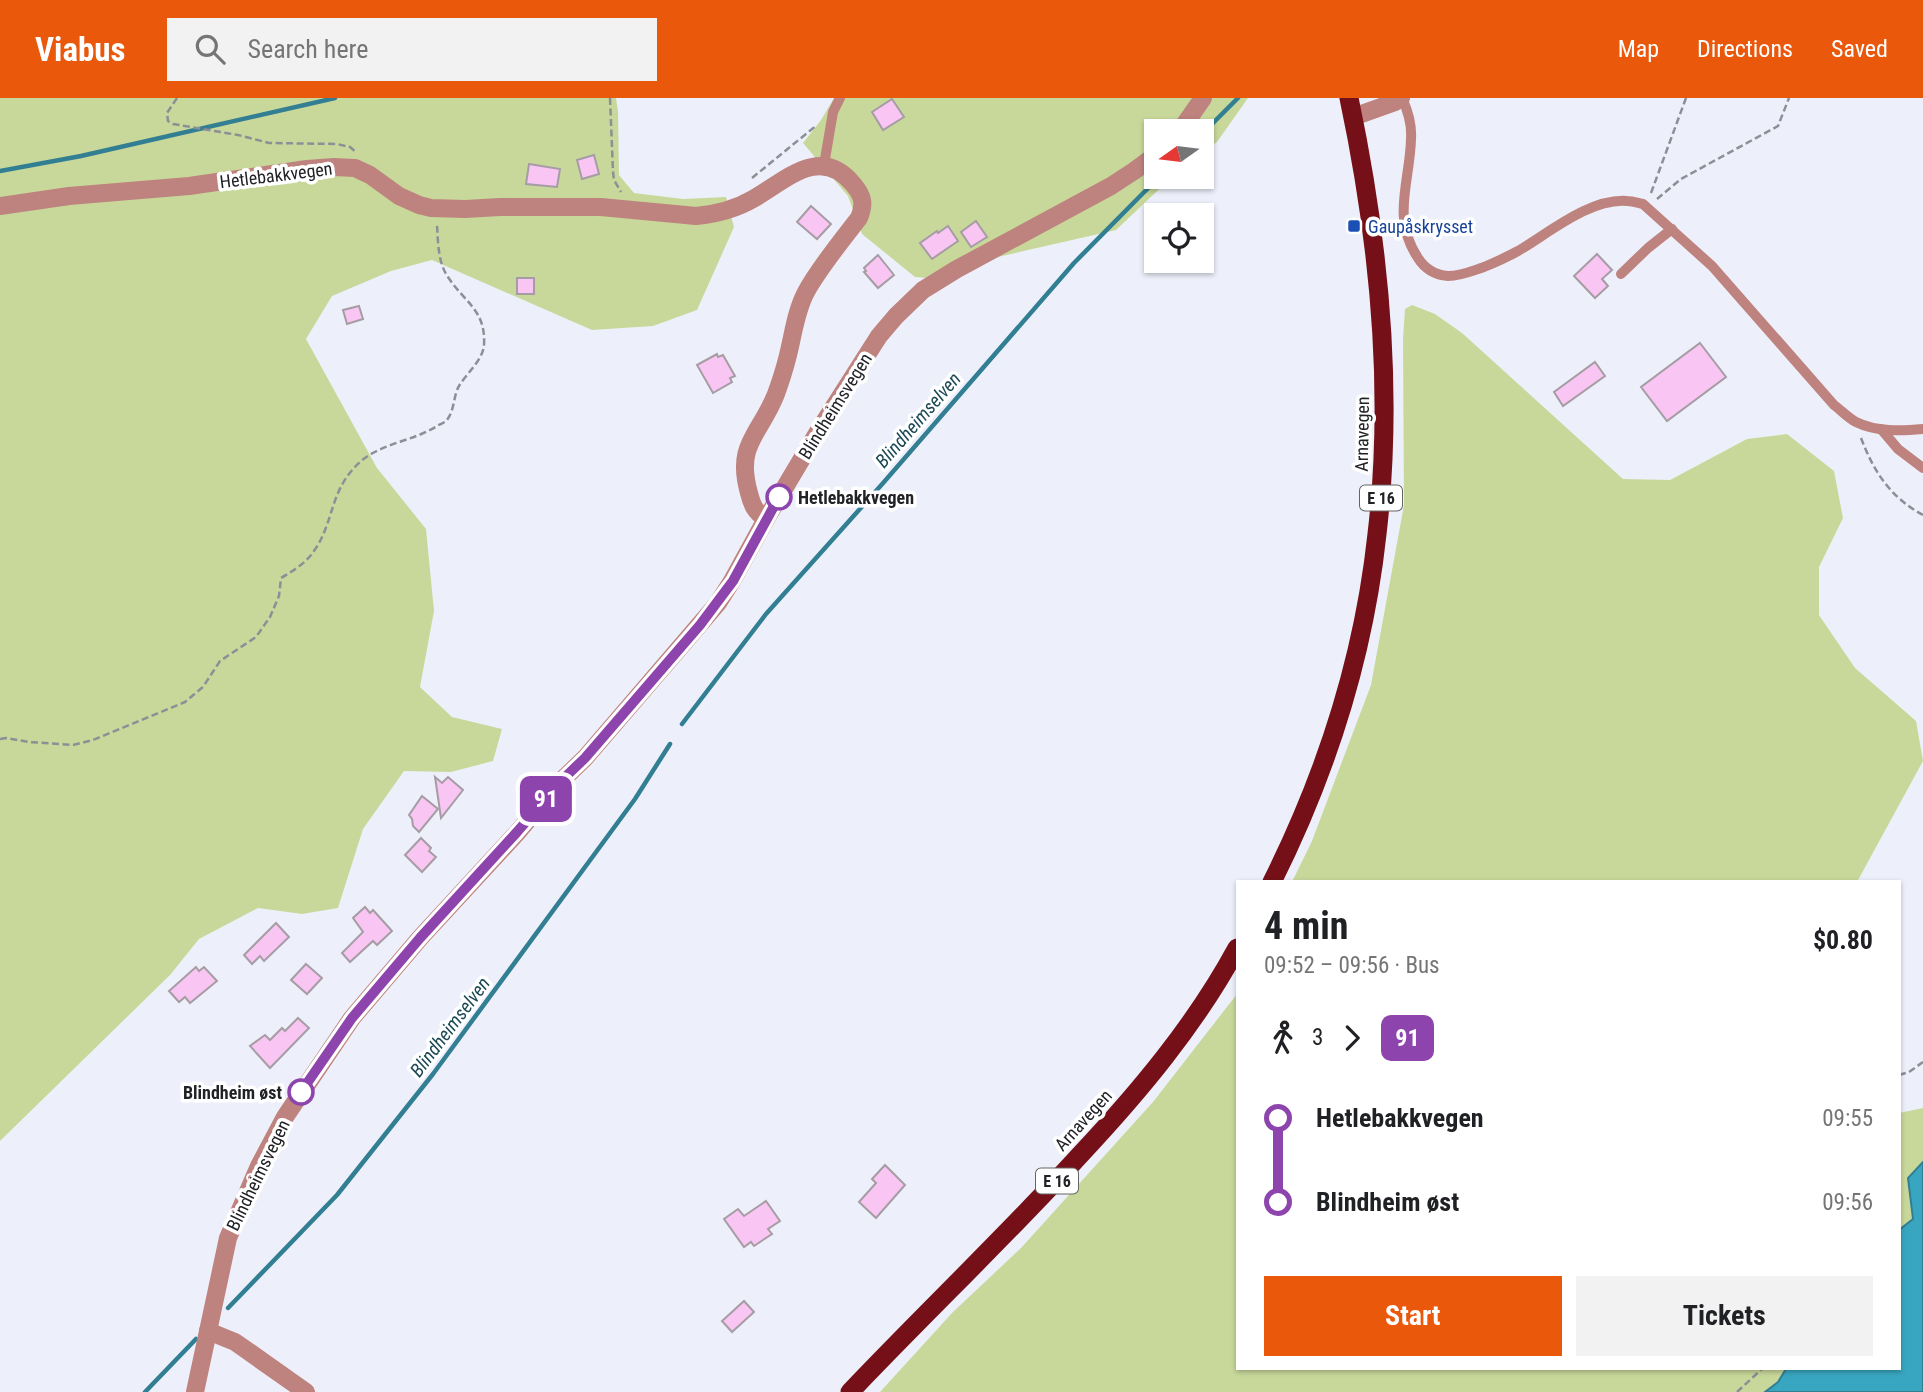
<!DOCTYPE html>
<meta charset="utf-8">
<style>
:root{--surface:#fff;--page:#f2f2f2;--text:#202124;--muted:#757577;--accent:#ea580c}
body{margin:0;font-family:"Roboto Condensed",sans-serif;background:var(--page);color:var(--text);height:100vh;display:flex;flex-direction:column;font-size:26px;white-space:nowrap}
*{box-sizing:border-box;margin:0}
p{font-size:23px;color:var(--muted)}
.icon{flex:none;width:38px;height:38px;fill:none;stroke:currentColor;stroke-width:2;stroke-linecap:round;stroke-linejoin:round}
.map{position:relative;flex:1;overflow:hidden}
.details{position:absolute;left:1236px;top:782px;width:665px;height:490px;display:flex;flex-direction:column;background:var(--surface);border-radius:0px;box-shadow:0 2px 5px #0004}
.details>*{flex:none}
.badge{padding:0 14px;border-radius:10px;font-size:24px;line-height:46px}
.needle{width:46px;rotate:256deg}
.buttons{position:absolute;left:1144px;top:21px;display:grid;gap:14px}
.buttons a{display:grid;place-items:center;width:70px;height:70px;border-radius:0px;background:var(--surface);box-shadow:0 2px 5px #0004;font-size:35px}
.map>.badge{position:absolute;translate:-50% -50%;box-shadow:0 0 0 4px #fff}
.legs{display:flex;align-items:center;gap:10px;height:77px;padding:0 28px;font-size:23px}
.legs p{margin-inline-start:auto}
.overview{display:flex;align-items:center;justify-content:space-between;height:119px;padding:0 28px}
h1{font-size:38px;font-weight:700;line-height:52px}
.cta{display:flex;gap:14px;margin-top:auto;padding:14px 28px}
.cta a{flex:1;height:80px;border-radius:0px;background:var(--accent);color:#fff;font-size:28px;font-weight:700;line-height:80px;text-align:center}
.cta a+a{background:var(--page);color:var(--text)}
ul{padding:0 28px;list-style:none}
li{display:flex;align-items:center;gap:24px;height:84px;font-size:26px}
li i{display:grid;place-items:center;width:10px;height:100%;margin:0 9px;background:currentColor}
li i::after{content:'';width:18px;height:18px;margin:-9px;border:5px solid;border-radius:50%;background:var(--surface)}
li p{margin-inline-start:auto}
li:first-child i{background:linear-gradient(#0000 50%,currentColor 0)}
li:last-child i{background:linear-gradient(currentColor 50%,#0000 0)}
header{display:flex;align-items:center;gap:42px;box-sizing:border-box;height:98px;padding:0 35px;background:var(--accent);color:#fff}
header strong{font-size:33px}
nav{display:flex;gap:38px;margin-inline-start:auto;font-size:24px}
.search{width:490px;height:63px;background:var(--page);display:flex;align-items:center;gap:18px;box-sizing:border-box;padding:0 24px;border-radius:0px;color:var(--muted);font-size:26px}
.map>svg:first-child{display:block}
.green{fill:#c8d89a}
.water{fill:#39a6c1;stroke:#327e92;stroke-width:2}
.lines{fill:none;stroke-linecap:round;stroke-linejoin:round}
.stream{stroke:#327e92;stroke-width:4.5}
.building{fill:#f9c5f3;stroke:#a69da4;stroke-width:2}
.path{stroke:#8d8f96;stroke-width:2.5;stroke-dasharray:7 3.5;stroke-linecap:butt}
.service{stroke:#be837f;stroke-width:10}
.minor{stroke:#be837f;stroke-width:18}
.tertiary{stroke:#be837f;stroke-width:18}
.trunk{stroke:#761018;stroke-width:19}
.line-1-casing{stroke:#fff;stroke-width:16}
.line-1{stroke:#8e44ad;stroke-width:10}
.transit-dot{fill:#1a4fb4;stroke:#fff;stroke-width:2.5}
.stop-1-dot{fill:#fff;stroke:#8e44ad;stroke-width:3.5}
.labels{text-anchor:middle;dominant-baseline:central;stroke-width:7;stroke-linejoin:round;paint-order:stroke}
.shield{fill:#fff;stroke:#646467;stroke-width:2}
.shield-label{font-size:16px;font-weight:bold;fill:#212226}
.street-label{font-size:18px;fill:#212226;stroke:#fff}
.transit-label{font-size:18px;fill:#164399;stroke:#fff;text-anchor:start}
.stop-label{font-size:18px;font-weight:bold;fill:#212226;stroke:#fff;text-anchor:start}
.water-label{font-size:19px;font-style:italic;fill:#1a4854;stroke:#fff}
</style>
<header>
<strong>Viabus</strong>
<div class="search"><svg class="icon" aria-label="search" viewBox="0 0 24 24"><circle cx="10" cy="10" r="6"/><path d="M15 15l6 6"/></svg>Search here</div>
<nav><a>Map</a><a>Directions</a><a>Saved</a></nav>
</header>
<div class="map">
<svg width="1923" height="1294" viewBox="0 0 1923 1294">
<rect width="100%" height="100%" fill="#edf0fa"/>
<g class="green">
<path d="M0,0H616L618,13L619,77L634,95L683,101L726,99L734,129L697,212L653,228L592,232L432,162L391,173L332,198L306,241L377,370L426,431L434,513L420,589L452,619L502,631L493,663L451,674L404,673L363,731L338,810L302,816L258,810L199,841L170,877L0,1043Z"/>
<path d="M834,0H1248L1217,44L1202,55V33H1157V79H1172L1116,132L989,161L953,182L915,179L862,136L848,98L803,45L821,22Z"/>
<path d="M1412,207L1435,216L1462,235L1623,381L1670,382L1747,341L1787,336L1834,373L1843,420L1819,469V517L1855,570L1916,623L1923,663L1857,784H1292L1312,743L1371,587L1404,407L1403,241L1405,211Z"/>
<path d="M1237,896V1270L1786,1271L1778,1284L1765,1294H880L952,1215L1021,1150L1153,1004Z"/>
<path d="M1923,1010V1064L1908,1080L1913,1121L1899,1132V1015Z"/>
</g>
<path class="water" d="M1923,1064V1294H1765L1778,1284L1786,1271L1899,1270V1132L1913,1121L1908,1080Z"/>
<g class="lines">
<g class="stream">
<path d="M1202,36L1238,0"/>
<path d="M0,73L81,58L335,0"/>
<path d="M682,626L766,516L884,384L1074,165L1159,79"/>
<path d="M228,1210L337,1097L433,976L635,701L670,646"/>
<path d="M145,1294L196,1241"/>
</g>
</g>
<g class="building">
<path d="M892,1L904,19L883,32L872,14Z"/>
<path d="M594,57L599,76L582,81L577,62Z"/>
<path d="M529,66L560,71L557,89L526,86Z"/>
<path d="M811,108L831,126L817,141L797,124Z"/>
<path d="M976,123L987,139L971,149L961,134Z"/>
<path d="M948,128L958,143L932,161L920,145L937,133L938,135Z"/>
<path d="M1597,156L1612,172L1602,181L1608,188L1595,200L1574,178Z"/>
<path d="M878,157L894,177L878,190L864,174L866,173L864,170Z"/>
<rect x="517" y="180" width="17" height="16"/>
<path d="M359,208L363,221L347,226L343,212Z"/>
<path d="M1700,245L1726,279L1667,323L1641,289Z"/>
<path d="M717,256L718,259L723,257L735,278L730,280L732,284L713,295L697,267Z"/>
<path d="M1595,264L1605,278L1563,308L1554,294Z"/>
<path d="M435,679L442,685L448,679L463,692L441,720Z"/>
<path d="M422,698L438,711L419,734L413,728L412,721L409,717Z"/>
<path d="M421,740L431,750L429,753L436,759L422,774L405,757Z"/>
<path d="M365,809L370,815L373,812L392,833L377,847L373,843L350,864L342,855L363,834L353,820Z"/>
<path d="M276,825L289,839L264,863L260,858L252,866L244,857Z"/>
<path d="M306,866L322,880L307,896L291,882Z"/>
<path d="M196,869L199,873L204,869L217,883L190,905L185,899L179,904L169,893Z"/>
<path d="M298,920L309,930L270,970L250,948L265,937L270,942L282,930L285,933Z"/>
<path d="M885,1067L905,1087L876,1120L859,1104L876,1085L872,1081Z"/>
<path d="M766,1103L780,1123L768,1131L772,1136L754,1148L751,1144L744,1149L724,1121L738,1111L744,1118Z"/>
<path d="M744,1203L754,1214L732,1234L722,1223Z"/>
</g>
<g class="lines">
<g class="path">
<path d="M177,0L167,15L168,23L173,26L238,37L269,45L337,46L350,49L357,55"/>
<path d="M610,0L613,74L614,82L621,94"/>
<path d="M752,80L817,27"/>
<path d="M1651,95L1686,0"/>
<path d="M1657,101L1681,81L1778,28L1789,0"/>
<path d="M1861,340C1874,374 1890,399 1923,417"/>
<path d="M0,641L6,640L29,644L73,647L93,642L185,604L203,589L220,563L256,539L270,519L279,498L281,480C293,473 306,465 314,453C335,423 329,392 360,364C381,345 414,343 437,328C440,326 444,325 446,323C455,313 453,298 459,288C466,276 483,262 484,247C486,212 465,205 448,179C438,165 438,144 437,127"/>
<path d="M1899,977L1909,974L1923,964"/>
<path d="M1737,1294L1763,1270"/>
</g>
<g class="service">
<path d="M1402,0C1408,13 1412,27 1411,41C1410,84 1391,120 1418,160C1425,171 1435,177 1448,178C1461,178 1472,173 1484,169C1496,164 1507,159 1518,153C1549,135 1590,100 1627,103C1633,103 1638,105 1643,106L1712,168L1834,307C1841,312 1848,320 1856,324C1876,334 1901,333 1923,331"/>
<path d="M824,67L833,14L840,0"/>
<path d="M1621,176L1648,150L1672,131"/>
<path d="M1881,331L1898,351L1923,370"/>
</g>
<g class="minor">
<path d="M0,108L69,98L189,88L307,71L334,69L355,70L370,77L399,98L419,107L431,110L465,111L500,109H601L696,118C716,116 736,111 753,101C785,83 820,46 853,86C863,98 865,105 859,120C842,142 819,170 806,194C795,215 793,239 787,261C784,273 780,285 776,296C760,337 735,346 749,395C752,407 755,414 766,421"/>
<path d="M208,1233L235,1244L306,1294"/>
</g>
<g class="tertiary">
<path d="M1353,19L1395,4L1401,0"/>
<path d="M1180,33L1203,0"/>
<path d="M195,1294L228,1140L259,1068L285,1019L352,920L420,840L517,735L561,683L585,660L718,505L732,483L766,421L819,332L879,238L896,218L923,192L957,171L1111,88L1134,73L1157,56"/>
</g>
<g class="trunk">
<path d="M1272,784C1326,676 1364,557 1377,436C1394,291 1379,142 1349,0"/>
<path d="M850,1294C926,1214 1006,1138 1080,1057C1139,994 1196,926 1237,850"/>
</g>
</g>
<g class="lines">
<defs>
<path id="line-1" d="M301,994L352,920L420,840L517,734L561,683L585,660L700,527L733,483L779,399"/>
</defs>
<use href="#line-1" class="line-1-casing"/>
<use href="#line-1" class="line-1"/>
</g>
<rect class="transit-dot" x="1347" y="121" width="14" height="14" rx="3.5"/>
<g class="stop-1-dot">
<circle cx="779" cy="399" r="12"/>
<circle cx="301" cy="994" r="12"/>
</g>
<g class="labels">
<g class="shield">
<rect x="1360" y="387.5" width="42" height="25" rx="5"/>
<rect x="1036" y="1070.5" width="42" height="25" rx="5"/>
</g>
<g class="shield-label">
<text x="1381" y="400">E 16</text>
<text x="1057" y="1083">E 16</text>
</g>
<g class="street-label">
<text transform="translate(276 77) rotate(-7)">Hetlebakkvegen</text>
<text transform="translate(835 308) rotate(-58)">Blindheimsvegen</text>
<text transform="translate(1362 336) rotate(-89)">Arnavegen</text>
<text transform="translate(1083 1022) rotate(-48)">Arnavegen</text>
<text transform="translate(258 1077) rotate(-64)">Blindheimsvegen</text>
</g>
<g class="transit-label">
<text x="1368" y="128">Gaupåskrysset</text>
</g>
<g class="stop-label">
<text x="798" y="399">Hetlebakkvegen</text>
<text x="282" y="994" text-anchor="end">Blindheim øst</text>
</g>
<g class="water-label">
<text transform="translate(918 322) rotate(-49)">Blindheimselven</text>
<text transform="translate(450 929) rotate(-53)">Blindheimselven</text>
</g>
</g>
</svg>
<div class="buttons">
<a><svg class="needle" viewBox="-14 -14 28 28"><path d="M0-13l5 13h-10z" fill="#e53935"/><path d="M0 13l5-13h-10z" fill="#757577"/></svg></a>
<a><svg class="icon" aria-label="locate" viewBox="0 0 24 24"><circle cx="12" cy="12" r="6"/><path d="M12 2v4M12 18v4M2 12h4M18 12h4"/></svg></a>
</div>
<b class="badge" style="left:546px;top:701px;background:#8e44ad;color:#fff">91</b>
<section class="details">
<div class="overview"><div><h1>4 min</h1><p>09:52 – 09:56 · Bus</p></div><b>$0.80</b></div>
<div class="legs"><svg class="icon" aria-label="walk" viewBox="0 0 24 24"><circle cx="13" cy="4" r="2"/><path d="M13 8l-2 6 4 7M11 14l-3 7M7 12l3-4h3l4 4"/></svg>3<svg class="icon" aria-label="forward" viewBox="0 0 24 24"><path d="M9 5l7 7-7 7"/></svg><b class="badge" style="background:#8e44ad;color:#fff">91</b></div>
<ul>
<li><i style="color:#8e44ad"></i><b>Hetlebakkvegen</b><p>09:55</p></li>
<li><i style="color:#8e44ad"></i><b>Blindheim øst</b><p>09:56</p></li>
</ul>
<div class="cta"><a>Start</a><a>Tickets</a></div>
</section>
</div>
